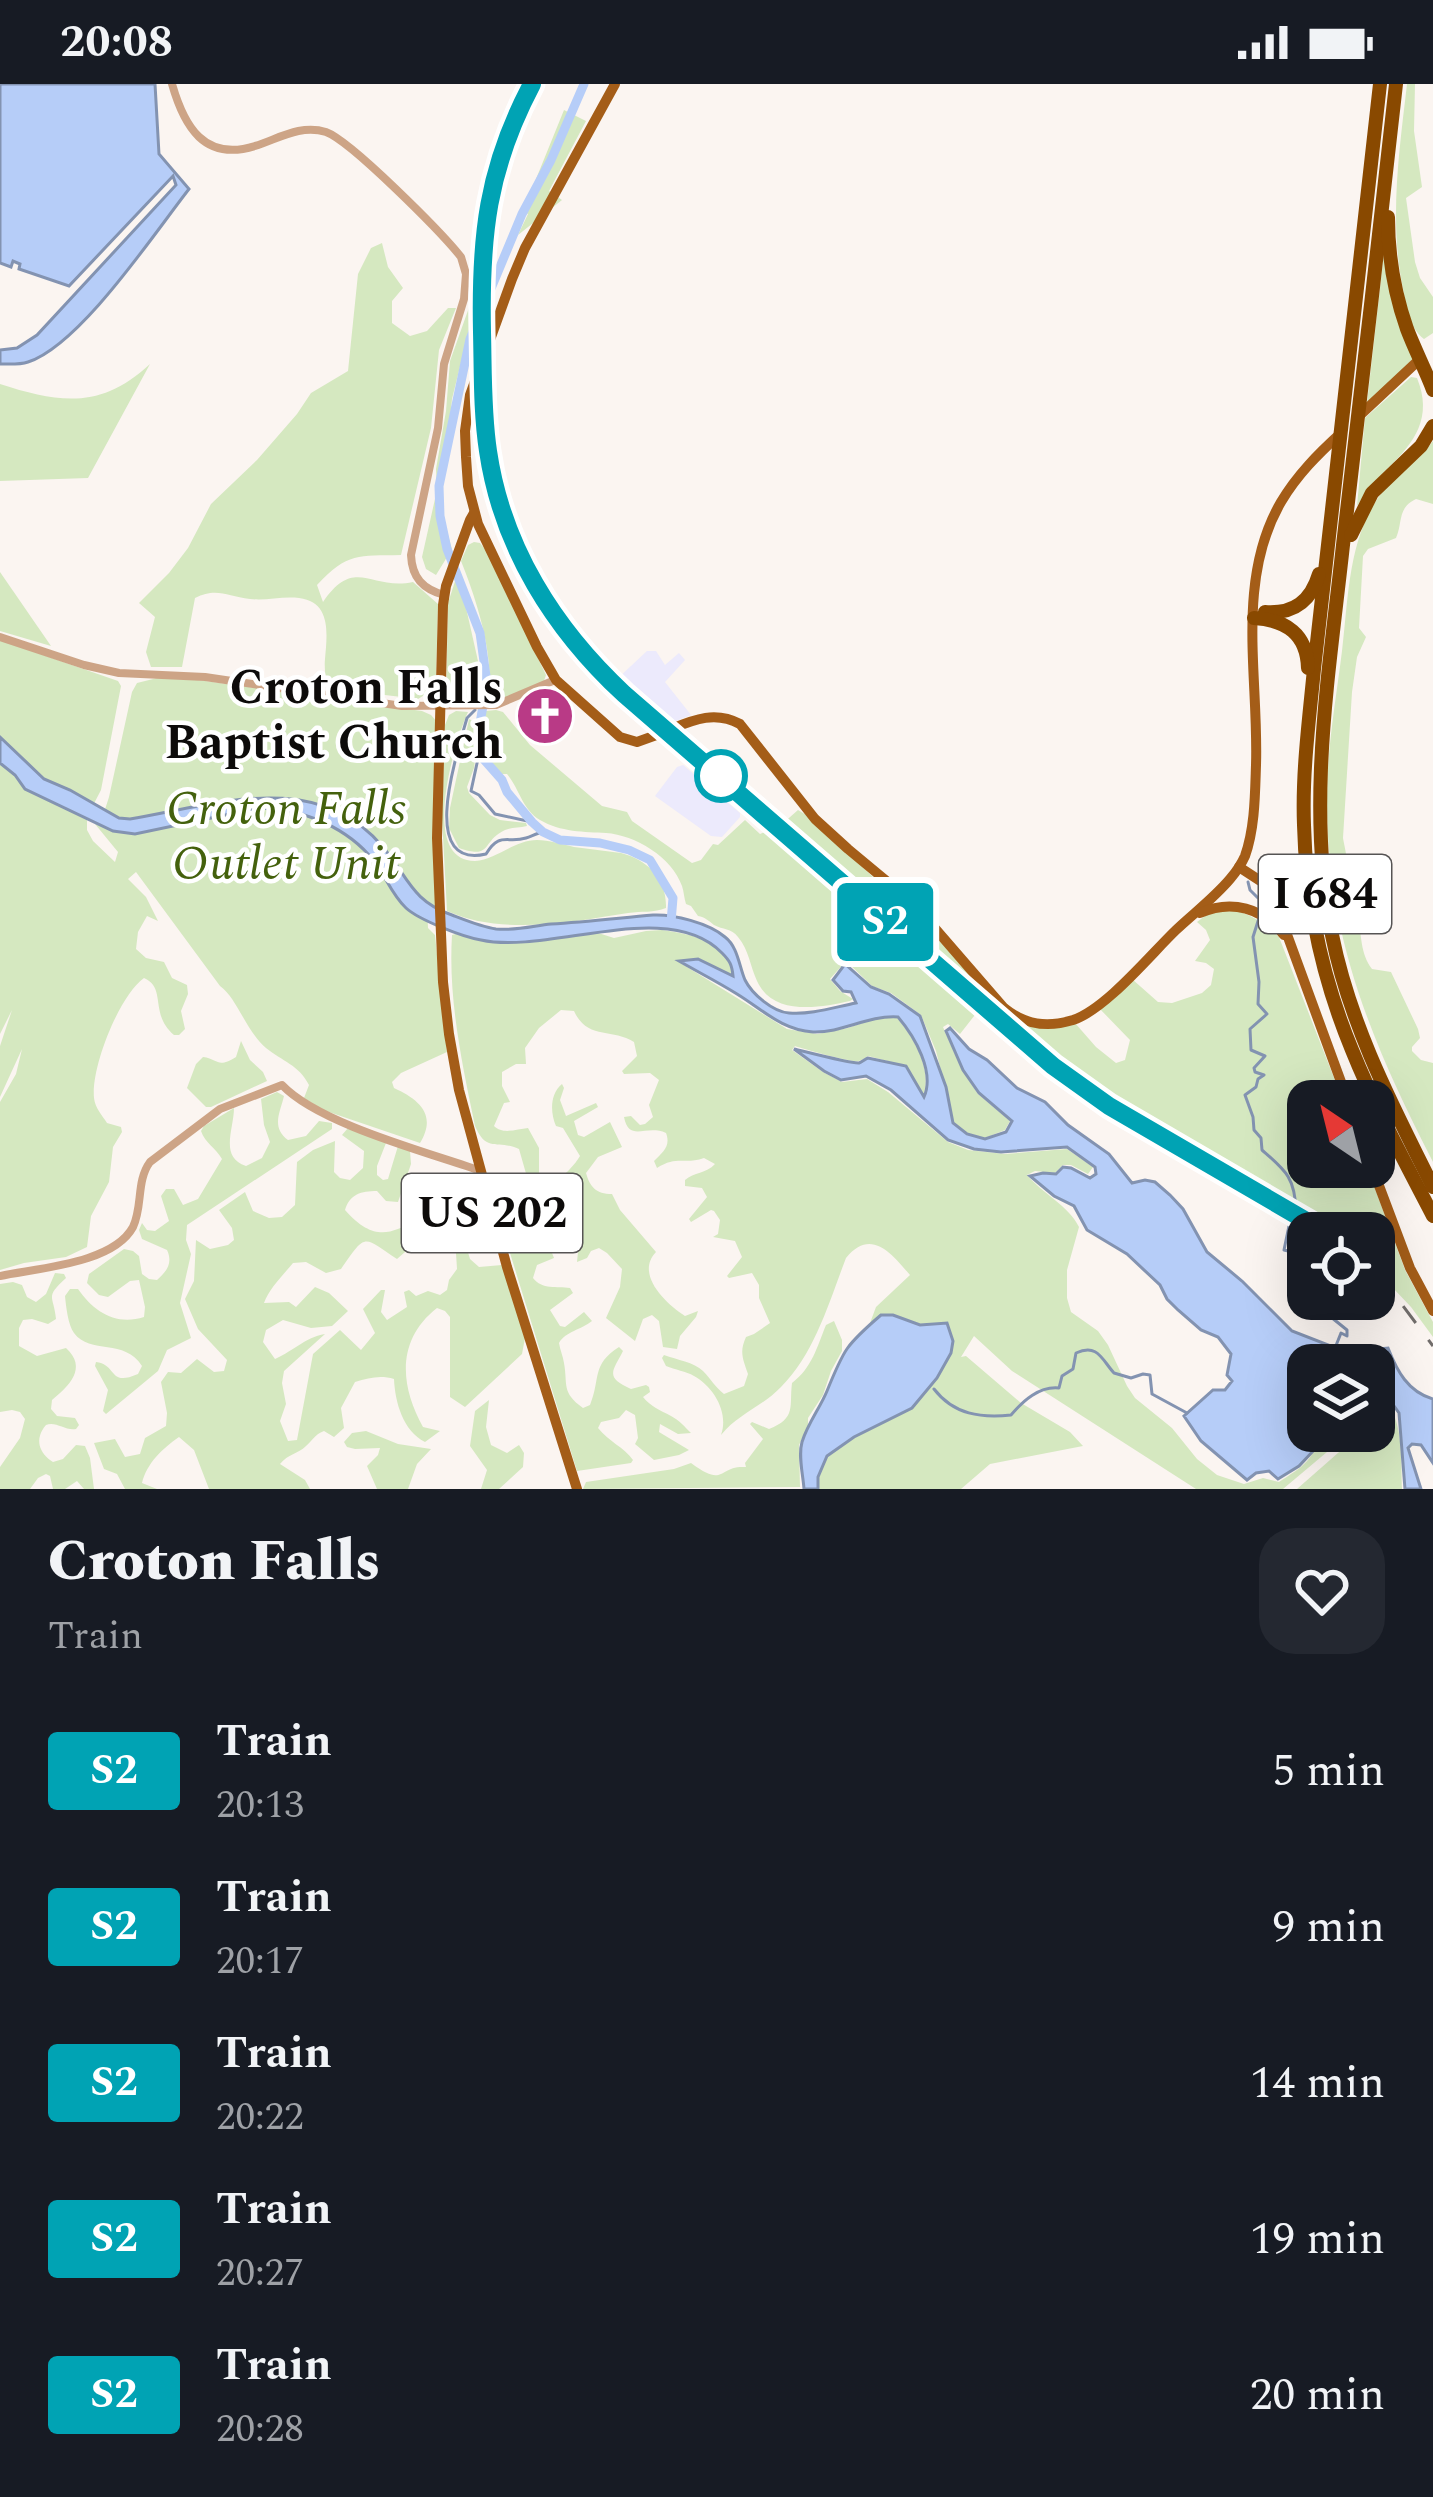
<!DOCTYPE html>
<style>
:root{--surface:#171b24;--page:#242831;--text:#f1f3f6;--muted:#9ea1a6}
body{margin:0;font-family:Spectral,serif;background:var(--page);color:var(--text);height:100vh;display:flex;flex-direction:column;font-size:45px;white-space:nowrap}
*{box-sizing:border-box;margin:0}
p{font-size:39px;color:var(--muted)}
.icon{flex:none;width:66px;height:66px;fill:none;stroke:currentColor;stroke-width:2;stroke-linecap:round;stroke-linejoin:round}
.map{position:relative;height:1405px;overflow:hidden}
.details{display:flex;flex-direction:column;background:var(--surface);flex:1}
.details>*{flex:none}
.badge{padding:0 24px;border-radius:9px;font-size:42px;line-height:78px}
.needle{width:78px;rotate:325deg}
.tools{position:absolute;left:1287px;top:996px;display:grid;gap:24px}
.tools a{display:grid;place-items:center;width:108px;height:108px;border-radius:24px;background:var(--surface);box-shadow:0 12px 48px #0002;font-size:60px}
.map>.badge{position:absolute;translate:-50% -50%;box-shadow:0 0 0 6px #fff}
.round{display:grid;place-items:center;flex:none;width:126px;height:126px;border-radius:36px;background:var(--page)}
.overview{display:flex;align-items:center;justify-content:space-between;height:204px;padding:0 48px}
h1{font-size:57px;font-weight:800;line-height:90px}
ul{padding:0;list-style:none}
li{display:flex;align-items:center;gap:36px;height:156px;padding:0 48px}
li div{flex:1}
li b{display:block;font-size:45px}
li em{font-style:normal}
li .badge{min-width:132px;font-weight:700;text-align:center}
.status{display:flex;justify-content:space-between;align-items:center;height:84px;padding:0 60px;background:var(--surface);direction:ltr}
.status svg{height:33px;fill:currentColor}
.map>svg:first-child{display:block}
.commercial{fill:#eceafc}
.green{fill:#d5e8c0}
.water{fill:#b6cdf8;stroke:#8393b1;stroke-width:3}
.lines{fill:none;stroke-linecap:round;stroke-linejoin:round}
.stream{stroke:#8393b1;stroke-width:3}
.river{stroke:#b6cdf8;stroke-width:9}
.minor{stroke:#cda486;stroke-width:8}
.major{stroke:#a45d18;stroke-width:10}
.highway{stroke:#894900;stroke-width:14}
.rail{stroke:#716d6b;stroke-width:3;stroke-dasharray:21 21;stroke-linecap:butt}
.line-casing{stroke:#fff;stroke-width:27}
.line{stroke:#00a3b4;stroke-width:18}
.stop-dot{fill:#fff;stroke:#00a3b4;stroke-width:6}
.labels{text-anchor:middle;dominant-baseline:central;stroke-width:9;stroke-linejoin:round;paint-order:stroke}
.shield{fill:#fff;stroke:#565454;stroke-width:3}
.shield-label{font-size:45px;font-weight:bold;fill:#0d0b0a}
.poi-label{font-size:48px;font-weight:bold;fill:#0d0b0a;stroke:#fff;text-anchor:end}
.park-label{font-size:48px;font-style:italic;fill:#44610d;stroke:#fff}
</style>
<div class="status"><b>20:08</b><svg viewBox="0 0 49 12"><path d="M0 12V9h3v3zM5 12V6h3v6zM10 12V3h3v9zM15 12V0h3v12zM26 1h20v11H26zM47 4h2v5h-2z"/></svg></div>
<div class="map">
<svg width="1433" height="1405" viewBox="0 0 1433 1405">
<rect width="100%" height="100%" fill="#fbf5f1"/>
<g class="commercial">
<path d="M647,567H656L665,581L679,569L685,576L665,598L691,631L666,641L616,596Z"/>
<path d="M683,681L740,729V733L722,753L711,752L655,712L677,683Z"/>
</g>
<g class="green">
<path d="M1407,0H1415L1414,47L1422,103L1406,114L1415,178L1420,194L1433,213V249L1424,255C1409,243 1406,223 1403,205C1389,136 1399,69 1407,0Z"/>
<path d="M564,26L586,37L549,107L562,116L518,151L528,130L523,127Z"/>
<path d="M1386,151L1414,269L1412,276L1367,319Z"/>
<path d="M382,159L388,183L403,204L392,217V239L410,252L427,247L448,224H456L439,266L431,344L401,471C358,472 348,468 317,501L323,518C355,471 371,507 413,498L438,520L436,593C432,604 429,609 418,615L327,604C326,595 324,585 325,575C327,551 332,518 299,514C282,512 266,517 250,515C227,512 216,503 195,514L182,583H151L146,568L155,533L139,519L169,489L188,464L211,420L257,376L297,330L311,309L348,287L358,190L371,164Z"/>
<path d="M483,217L470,242L452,315L448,356L441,391L438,416L452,465L436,491L426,485L422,473L437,406L436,385L446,327L450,277L471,218Z"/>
<path d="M150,280L88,394L0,397V300C59,319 101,326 150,280Z"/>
<path d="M1411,293L1417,294C1433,333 1415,358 1388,384C1376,395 1366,408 1357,422L1365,334Z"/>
<path d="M1433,357V420L1416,415C1397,424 1403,438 1396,454L1368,465L1363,472L1359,544L1366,553L1357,573L1352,608L1343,754C1346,771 1350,779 1342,796L1348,815L1351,818L1362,813L1369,816L1367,824L1358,834C1362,852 1360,869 1372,885L1391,888L1418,945L1420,954L1412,963V967L1421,976L1433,979V1078C1371,957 1326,851 1327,713C1327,665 1336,615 1342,567C1348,518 1348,460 1376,417C1391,394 1417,379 1433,357Z"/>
<path d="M474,458L480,459L487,468L546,591L544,597L505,615L487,616C497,578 476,514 461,477L468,461Z"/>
<path d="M0,488L51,562L0,547Z"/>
<path d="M458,488L480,586L479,615L446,614L448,519Z"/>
<path d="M0,556L118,597L121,602L101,706L87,733V746L93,757L115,778L118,768L95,740L100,741L109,713L132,608L137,599L157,594L198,596L422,627L431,631L438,639L435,824L427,820L428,844L435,851L447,968L401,989L392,998L394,1004C420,1016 437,1031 420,1059L323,1026L304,1014L309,1001C299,981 282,977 266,964C246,947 237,914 220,902L136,788L128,795L146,813L158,837L147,832L138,848L136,865L146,874L164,878L172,894L187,901L188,910L181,927L185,945L179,951H174C149,930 167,904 144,894C119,912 91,983 94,1014C95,1024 102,1031 107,1039L121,1043L122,1048L113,1063L109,1098L91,1132L87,1163L66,1173L24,1179L0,1186V1018L16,990L22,965L0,1013V962L12,926L0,950Z"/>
<path d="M496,626L503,628L530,661L602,722L627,728L632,737L692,779L701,776L713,760L718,761L745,736L760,750L772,745L978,927L960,950L948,940L943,943L962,986L978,1010L1010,1037L1005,1046L985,1054L967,1049L954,1039L936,967L921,931L891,909L872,902L846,877L830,895L840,907L853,915L850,917C819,924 773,932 757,897C750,882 749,866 738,853C731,844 723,846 714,841C709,837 705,833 698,832L691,822L686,820C684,814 684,808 682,802C672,773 635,751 606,749C585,748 560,748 540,736C522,725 520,706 507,690H501L482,669L486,627Z"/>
<path d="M456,627L468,628C455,657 418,777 475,777C496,776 514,756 537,756C549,756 562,760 574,763C590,765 605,767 621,769C648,776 667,795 666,824C654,829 642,827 628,829C570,838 503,852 447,827L442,734L445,641L449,631Z"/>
<path d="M469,635L473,637L477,661L474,684L467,703L469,709L490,731L500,736L526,739L527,742C519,744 512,743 505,746C481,757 493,776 459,764L449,744L450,724Z"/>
<path d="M798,726L808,732L873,793L900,812L1025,941L1075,939L1096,963L1116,979L1125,976L1130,956L1099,924L1132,895L1158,918L1172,919L1202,909L1211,901L1214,885L1206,879L1195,877L1210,856L1206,846L1197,838C1225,813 1256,831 1279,853L1343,1017H1308V1083H1367L1405,1186L1433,1238V1253L1411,1223L1374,1184V1149H1332L1294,1123L1114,1020L1053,978L992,929L781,741Z"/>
<path d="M662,846C690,850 730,857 732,891L698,874L679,878L787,945L817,950L848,944L879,933L897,934C914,953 933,987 923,1012L907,982L868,972C865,974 862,976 859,977C852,979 804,965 795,962L792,966L823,988L842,998L867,995L888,1008L948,1058L968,1066L1005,1070L1067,1065L1093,1083L1088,1090L1071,1081H1063L1055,1089L1035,1087L1027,1091C1043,1110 1069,1122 1079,1143L1067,1186V1214L1071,1228L1098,1247L1108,1261L1127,1302L1135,1314L1172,1344L1197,1375L1217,1391L1244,1400L1263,1394L1279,1398C1302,1383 1317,1375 1318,1347H1352L1283,1405H1196L1012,1287L974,1252L961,1273L966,1272L1021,1319L1070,1348L1083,1362L990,1380L961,1405H808L876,1223L910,1191C892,1170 871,1143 846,1174C829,1218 815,1269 781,1303C763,1322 738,1330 721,1351C729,1329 714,1303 694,1292C686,1287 675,1286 666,1282L662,1274L664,1271C677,1276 694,1278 703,1287C711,1295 715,1303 724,1310L744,1302L748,1290C743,1275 739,1268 746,1253L754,1250L770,1239L759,1214V1201L752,1189L729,1194L727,1192L742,1173L735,1157L713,1153L718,1150L720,1136L714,1127L711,1126L691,1138L689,1135L707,1113L702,1104L685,1102V1096C694,1088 706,1090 715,1080L704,1074C685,1081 677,1071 657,1084L654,1077C663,1068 671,1062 666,1049C646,1040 629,1059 624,1033L631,1032L640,1041L645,1040L653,1033L649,1021L659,996L650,989L624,990L622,987L637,972L634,958C612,944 587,956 574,927L561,926L539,944L525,964L526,980H516L502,988V1002L510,1018L504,1019L494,1042C503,1051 517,1045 528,1044L539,1064V1098L544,1114L543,1127L529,1137L521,1163L524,1168L547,1166L552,1169L554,1174L537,1181L533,1194C542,1206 557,1202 570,1204L573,1209L550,1226L560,1242L565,1243L584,1228L592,1237C581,1246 566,1247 559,1259C560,1266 563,1272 564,1279C568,1301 561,1308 583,1324L590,1321C601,1294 591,1281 619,1263L623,1267C613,1287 604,1293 631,1305L646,1301L649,1303L650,1308L643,1313C651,1323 660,1326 671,1332C679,1336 685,1343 691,1349L678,1350L660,1340L659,1348L689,1366L679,1371L654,1376L635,1360L638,1354L635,1331L626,1326L619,1334L601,1338L598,1344C609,1358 624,1363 633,1376L631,1379L577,1387L506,1156V1147L535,1121L519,1065C498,1055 487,1070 475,1042C462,979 448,915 452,851L459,849L484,858L517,859L595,848L614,854L646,847Z"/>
<path d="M241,957L250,976L263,988L267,997L211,1023H206L187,1004L196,980L203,973C219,975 217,985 236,973Z"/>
<path d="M562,1000L564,1004L560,1016L566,1032L596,1019L598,1023L574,1037L578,1051L584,1053L610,1038L622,1063L598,1073L586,1089C590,1103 596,1110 612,1110L620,1126L656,1168C635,1190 665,1219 685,1232L698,1227L696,1233L680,1252L677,1265L663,1263L659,1237L652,1231L643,1235L635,1257L606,1234L620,1203L622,1185L607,1169L599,1164L591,1167L587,1174L577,1178L583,1118L573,1096L565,1105L561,1123L556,1127C539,1101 566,1096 580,1072L563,1044L556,1042C550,1028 550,1010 562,1000Z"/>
<path d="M277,1008L284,1012C280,1029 271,1043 288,1056L306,1052L319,1037L332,1039V1045L187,1141L186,1156L191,1170L180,1219L191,1254L167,1266L158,1287L106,1330L103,1327L108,1306L95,1282L96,1278C118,1281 108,1303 138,1290L142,1282C125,1254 90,1271 74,1249C68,1241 66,1222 65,1212L70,1205H78C94,1228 116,1242 144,1233L145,1223L139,1196L130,1197L108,1213L99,1211L87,1199L89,1190L124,1165L133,1167L139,1172L142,1190L149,1195L157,1196C167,1187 173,1179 167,1166L142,1155L139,1146L142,1139L147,1146L155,1147L169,1137L161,1112L166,1105H174L183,1121L198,1115L222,1075C216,1064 205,1059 201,1047L204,1042L234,1024C234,1045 219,1073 246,1082L262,1074L270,1058L264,1041L261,1015Z"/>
<path d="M348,1044L386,1059L377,1082V1091L383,1096L388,1095L398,1062L410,1067L411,1080L398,1118L386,1117L377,1107C361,1107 350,1110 345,1126C388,1175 406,1128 452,1127L397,1175C363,1153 367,1147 341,1185L326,1189L306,1178L293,1179C283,1191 269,1205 264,1219L289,1218L296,1223L315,1203L329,1209L348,1227L332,1242L311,1244L283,1236L266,1246L263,1258L275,1275C295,1266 304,1254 325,1250L284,1287L282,1299L286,1320L280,1337L288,1357L297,1356L313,1270L340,1246L361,1266L375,1249L363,1225L381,1206H385L381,1228L387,1236L407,1223L404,1208L409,1206L416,1212L428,1207L440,1211L447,1206L449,1196L457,1185L456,1169L444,1146L458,1135L470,1175L479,1183L502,1181L525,1254L522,1270L465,1323L450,1313V1233L445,1227L437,1224C396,1256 400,1302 423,1343L440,1347L425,1358C403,1347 395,1318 394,1295C380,1291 369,1294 355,1298L341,1324L344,1344L334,1353L324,1347C314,1351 314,1355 306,1362C298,1370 288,1370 280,1380L305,1396L310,1405H209L194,1366L179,1353C162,1365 147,1379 142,1399L157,1405H125L117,1390L104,1385L94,1359L115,1355L125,1373L140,1370L145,1354L166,1342L167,1329L161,1298L168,1288L181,1289L197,1275L214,1288L224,1287L227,1276L198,1245L185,1215L194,1197L196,1156L210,1165L228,1161L234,1156L232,1144L219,1126L245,1108L253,1127L269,1134L282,1133L295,1121L297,1078L313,1066L335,1057L334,1088L340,1094L350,1096L363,1084L364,1067L342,1051Z"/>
<path d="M55,1189L64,1190L66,1194C44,1214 54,1211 56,1235L48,1240L32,1235L23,1236L19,1244V1262L37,1272L66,1264C88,1284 69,1302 52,1316L51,1325L57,1332L75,1334L79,1341L76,1345C65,1347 56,1337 46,1341C34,1355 39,1369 53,1378L63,1375L76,1361L85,1362L90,1374L94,1405H84L77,1397L65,1405H53L50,1392L46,1390L38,1394L30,1405H0V1383L20,1354L25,1335L20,1328L12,1326L0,1328V1200L13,1198L22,1201L27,1213L36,1218L46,1210Z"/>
<path d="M834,1237L842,1256V1267L831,1287L823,1311L808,1334V1342L799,1361L800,1403L583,1405L586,1398L674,1385L691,1379C726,1405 717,1381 746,1383L745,1379L763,1355L750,1340L752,1338L769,1345C797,1334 789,1322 792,1299C812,1284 817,1263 826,1241Z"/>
<path d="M489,1316L486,1343L491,1361L507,1369L519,1361L524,1369L523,1383L499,1405H481L487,1386L470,1362L475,1327Z"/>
<path d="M1391,1325C1403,1346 1401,1380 1402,1405H1297L1363,1347H1374V1337Z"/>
<path d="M366,1347L398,1360L431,1365L417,1380L408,1405H377L367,1382L378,1371L380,1364L355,1365L347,1363L344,1358L352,1349Z"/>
</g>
<g class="water">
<path d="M0,0H155L159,70L189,105C153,151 80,261 28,278C19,281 9,280 0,280V266L17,264L37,251L176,101L173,92L69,202L19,185L20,180L13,177L11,183L0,179Z"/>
<path d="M0,653L44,695L70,706L119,734L130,735C214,721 316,684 382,762C408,792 411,817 452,831C465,836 482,843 496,845C514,847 533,842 551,840C585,838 619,834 653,831C673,830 709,839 725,853C738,863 739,882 745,896C752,910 773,928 789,929C811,931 835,923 856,919L851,908L843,907L833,896L845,880L871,903L889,910L920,932L946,1003L953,1039L967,1050L985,1055L1006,1048L1012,1037L979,1009L963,986L946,947L950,944L969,965L987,976L1017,1004L1045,1018L1068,1041L1109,1070L1132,1099L1145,1096L1155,1098L1170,1111L1183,1125L1207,1168L1242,1197L1292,1247L1346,1268L1388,1264C1397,1287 1408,1308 1433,1315V1379L1421,1361L1412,1360L1408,1364L1421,1405H1405L1399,1329L1389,1315H1382L1374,1319V1281H1308V1347H1314L1315,1365L1299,1382L1278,1395L1269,1387L1256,1389L1247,1396L1201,1357L1184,1332L1213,1306H1225L1232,1297L1227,1291L1231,1270L1218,1253L1201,1246L1178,1226L1167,1215L1160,1201L1127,1170L1087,1146L1074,1122L1054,1112L1030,1092L1043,1089L1056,1090L1063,1083L1071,1084L1090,1094L1096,1090L1095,1083L1067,1063L1001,1068L974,1065L948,1056L891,1006L866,992L841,996L824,987L794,965C803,967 852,980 859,979C862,978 865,975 868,974L906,982L924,1013C935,988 915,953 898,933C867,931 843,949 813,948C782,946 763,926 737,910C718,898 698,888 679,877L698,875L733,892C732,881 730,877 722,869C668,813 549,871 481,856C463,853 419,836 406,824C390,809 384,787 369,771C342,741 294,721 254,725L135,750L113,747L25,705L15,691L0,679Z"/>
<path d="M881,1231H893L920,1241L947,1239L953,1257L951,1269L937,1294L912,1324L854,1353L827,1372L818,1393V1405H804C803,1390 798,1372 802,1358C808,1339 820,1324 827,1307C844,1265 846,1261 881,1231Z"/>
</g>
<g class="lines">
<g class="stream">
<path d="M475,626L467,634C458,666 417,786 486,770C500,747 507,760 526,754C532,752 537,749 543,748"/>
<path d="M479,670L471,707L479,711L495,730L532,738"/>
<path d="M1248,798L1250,806L1259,815V826"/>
<path d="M1259,834L1253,853L1259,898L1258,920L1267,930L1250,945L1251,966L1265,972L1254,984L1255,988L1264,991L1258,995L1256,1003L1245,1011L1253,1033L1254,1046L1261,1054L1262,1066C1285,1086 1295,1093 1296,1127"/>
<path d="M1290,1137L1284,1166L1292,1168C1298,1183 1300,1197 1308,1211"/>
<path d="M1311,1215L1317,1217L1321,1225L1347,1246V1252L1341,1249L1335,1264L1332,1265"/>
<path d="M934,1305C954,1331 981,1334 1011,1331C1023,1317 1039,1302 1059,1304L1062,1292L1073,1285L1076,1269C1098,1259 1102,1276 1114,1289L1131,1294L1143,1290L1150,1291L1152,1310L1187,1329"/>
</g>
<path class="river" d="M584,0L551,76L522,130L470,255L439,402L440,432L447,465L480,549L487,599L480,639L479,670L502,696L507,708L532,738L543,748L560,756L600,759L629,766L650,776L673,814L671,838H668"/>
<g class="minor">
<path d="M172,0C184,42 204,78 255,62C278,55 300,40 326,48C351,57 442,149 461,173L466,190L464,215L444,280L438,344L411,471C412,494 423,505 444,511"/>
<path d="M0,553L84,581L119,589L205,593L402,622L496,621L555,596"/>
<path d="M0,1192C37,1184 113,1180 133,1143C143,1122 136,1097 150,1078L220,1025L282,1001C319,1040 427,1068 481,1087"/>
</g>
<g class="major">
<path d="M615,0L525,164L512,195L470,311L465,347L466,373L468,402L478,440L537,563L556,596L620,653L637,658L662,649"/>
<path d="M1359,332L1420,275"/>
<path d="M474,429L470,436L446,502L443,521L437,754L443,898L449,950L459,1006L507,1183L577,1405"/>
<path d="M671,645C695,635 716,627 740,640L815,735L848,765L913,819L1004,924C1025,941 1047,944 1073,936C1106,925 1150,871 1176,846C1194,829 1214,814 1230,795C1236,788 1241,781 1245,772C1255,744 1255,710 1256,681C1259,594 1235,497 1281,418C1297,391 1318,370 1341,349"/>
<path d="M1239,783L1262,798L1274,815L1348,1017"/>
<path d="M1200,829C1232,815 1262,824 1284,851"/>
<path d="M1372,1083L1410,1184L1433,1227"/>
</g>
<g class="highway">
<path d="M1380,0L1314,585C1309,637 1302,689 1304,741C1306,818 1323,896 1352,966C1375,1023 1405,1078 1433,1132"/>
<path d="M1396,0C1379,154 1361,307 1343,461C1329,590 1306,722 1332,851C1350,941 1392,1021 1433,1103"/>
<path d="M1388,133C1388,171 1394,208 1407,245C1415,266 1425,285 1433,306"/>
<path d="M1351,451L1372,409L1421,362L1433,342"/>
<path d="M1265,528C1294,530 1311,517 1319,490"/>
<path d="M1254,534C1286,536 1307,550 1308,584"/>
</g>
<g class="rail">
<path d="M532,0C487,84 480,154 482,248C483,288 482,328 488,367C502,463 554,545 624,610L1053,982L1125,1031L1327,1149"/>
<path d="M1374,1192L1403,1222L1433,1262"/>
</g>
</g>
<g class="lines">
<defs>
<path id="line" d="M532,0C487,85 480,153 482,248C483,287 482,328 488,367C502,463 554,545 624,610L1053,982L1109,1022L1327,1149"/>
</defs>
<use href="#line" class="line-casing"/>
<use href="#line" class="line"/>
</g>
<defs>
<symbol id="church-disc" viewBox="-11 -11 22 22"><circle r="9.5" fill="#b93a86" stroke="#fff"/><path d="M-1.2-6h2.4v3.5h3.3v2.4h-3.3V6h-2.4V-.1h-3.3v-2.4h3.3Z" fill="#fff"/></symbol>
</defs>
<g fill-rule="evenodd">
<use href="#church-disc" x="512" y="599" width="66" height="66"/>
</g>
<circle class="stop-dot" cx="721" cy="692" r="24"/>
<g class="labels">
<g class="shield">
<rect x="1259" y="771" width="132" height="78" rx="9"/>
<rect x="402" y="1090" width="180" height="78" rx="9"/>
</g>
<g class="shield-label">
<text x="1325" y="810">I 684</text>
<text x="492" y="1129">US 202</text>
</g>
<g class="poi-label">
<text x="503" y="604">Croton Falls<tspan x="503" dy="55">Baptist Church</tspan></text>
</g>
<g class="park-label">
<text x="286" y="725">Croton Falls<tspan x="286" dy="55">Outlet Unit</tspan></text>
</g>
</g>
</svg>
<div class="tools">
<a><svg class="needle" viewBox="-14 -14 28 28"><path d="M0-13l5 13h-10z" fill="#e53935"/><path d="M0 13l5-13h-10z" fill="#9ea1a6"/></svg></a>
<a><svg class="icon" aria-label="locate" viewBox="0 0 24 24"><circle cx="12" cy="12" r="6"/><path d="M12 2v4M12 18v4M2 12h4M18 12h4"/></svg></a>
<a><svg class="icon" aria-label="layers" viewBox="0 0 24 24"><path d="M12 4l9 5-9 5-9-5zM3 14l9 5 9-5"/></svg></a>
</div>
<b class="badge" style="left:885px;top:838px;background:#00a3b4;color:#fff">S2</b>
</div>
<section class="details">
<div class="overview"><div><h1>Croton Falls</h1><p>Train</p></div><a class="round"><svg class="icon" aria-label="heart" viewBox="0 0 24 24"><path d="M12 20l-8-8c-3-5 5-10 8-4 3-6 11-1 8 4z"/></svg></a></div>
<ul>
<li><span class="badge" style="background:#00a3b4;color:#fff">S2</span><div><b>Train</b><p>20:13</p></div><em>5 min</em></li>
<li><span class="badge" style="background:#00a3b4;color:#fff">S2</span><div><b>Train</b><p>20:17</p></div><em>9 min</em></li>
<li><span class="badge" style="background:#00a3b4;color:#fff">S2</span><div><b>Train</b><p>20:22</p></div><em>14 min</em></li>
<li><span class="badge" style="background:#00a3b4;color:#fff">S2</span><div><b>Train</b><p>20:27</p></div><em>19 min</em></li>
<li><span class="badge" style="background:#00a3b4;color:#fff">S2</span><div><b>Train</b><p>20:28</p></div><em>20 min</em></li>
</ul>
</section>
